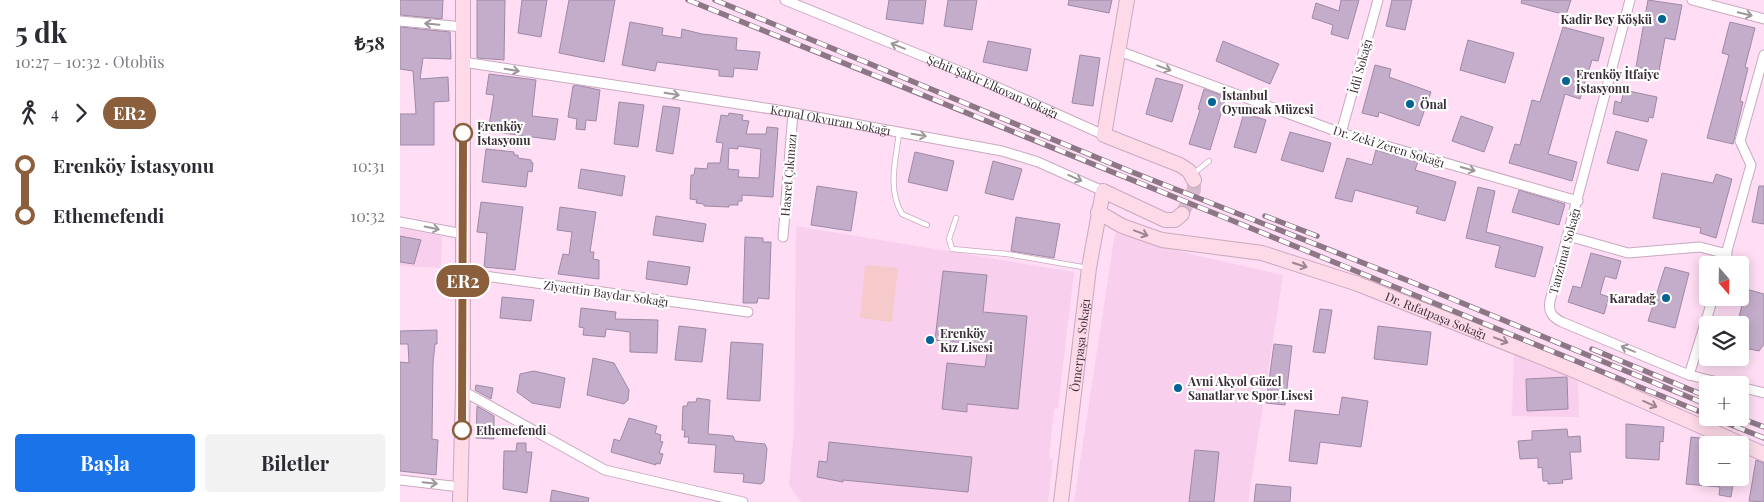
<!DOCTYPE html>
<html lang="tr">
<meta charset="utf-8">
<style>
:root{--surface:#fff;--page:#f2f2f3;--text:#2b2b33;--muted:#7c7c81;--accent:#1a73e8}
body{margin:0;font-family:"Playfair Display",serif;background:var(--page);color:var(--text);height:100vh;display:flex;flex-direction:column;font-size:19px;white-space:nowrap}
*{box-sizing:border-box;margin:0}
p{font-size:16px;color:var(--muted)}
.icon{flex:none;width:28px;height:28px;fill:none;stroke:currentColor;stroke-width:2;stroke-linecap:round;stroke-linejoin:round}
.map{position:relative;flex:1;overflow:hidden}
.panel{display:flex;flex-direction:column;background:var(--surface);width:400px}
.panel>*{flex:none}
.badge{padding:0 10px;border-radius:16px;font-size:18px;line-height:32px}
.needle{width:32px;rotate:160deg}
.tools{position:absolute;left:1299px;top:256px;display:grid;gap:10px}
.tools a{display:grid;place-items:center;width:50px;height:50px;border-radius:5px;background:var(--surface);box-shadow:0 2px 12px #0003;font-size:25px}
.map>.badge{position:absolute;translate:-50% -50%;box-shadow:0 0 0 2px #fff}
.legs{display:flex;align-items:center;gap:8px;height:55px;padding:0 15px;font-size:16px}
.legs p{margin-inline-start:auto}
.head{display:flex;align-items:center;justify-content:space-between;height:85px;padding:0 15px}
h1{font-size:28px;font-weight:700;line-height:38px}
.primary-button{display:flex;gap:10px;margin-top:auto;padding:10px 15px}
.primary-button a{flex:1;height:58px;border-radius:5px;background:var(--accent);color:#fff;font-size:20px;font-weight:700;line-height:58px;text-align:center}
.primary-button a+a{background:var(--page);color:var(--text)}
ul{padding:0 15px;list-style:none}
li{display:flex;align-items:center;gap:18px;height:50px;font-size:19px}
li i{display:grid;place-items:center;width:8px;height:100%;margin:0 6px;background:currentColor}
li i::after{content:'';width:12px;height:12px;margin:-6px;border:4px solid;border-radius:50%;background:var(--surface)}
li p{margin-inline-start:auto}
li:first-child i{background:linear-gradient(#0000 50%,currentColor 0)}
li:last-child i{background:linear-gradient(currentColor 50%,#0000 0)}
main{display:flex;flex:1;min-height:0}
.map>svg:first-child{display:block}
.built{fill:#f8cfec}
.green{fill:#f6c9ca}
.building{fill:#c4adcb;stroke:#9e89a5;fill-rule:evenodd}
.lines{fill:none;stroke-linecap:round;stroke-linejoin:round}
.secondary-tunnel{stroke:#d8bace;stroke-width:14;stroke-dasharray:14 7;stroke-linecap:butt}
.lane-casing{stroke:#c9a9bf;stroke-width:6}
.street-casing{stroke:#c9a9bf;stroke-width:11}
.secondary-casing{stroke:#c9a9bf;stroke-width:16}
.lane{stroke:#fff;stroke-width:4.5}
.street{stroke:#fff;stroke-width:9}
.secondary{stroke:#fedae8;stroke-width:14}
.rail-casing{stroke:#8d7786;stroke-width:5.5}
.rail{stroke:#fff;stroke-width:4;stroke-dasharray:11;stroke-linecap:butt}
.oneway{stroke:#9d969b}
.oneway2{stroke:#9c8490}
.line-1-casing{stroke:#fff;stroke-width:11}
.line-1{stroke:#8b5e3c;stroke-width:8}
.poi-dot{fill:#036393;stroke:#fff;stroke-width:2}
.stop-1-dot{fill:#fff;stroke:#8b5e3c;stroke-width:2.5}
.labels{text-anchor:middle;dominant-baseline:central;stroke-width:4.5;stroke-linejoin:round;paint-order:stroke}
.poi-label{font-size:12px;font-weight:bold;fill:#3b2e37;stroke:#fff;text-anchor:start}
.street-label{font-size:12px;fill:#3b2e37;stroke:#fff}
.stop-label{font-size:12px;font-weight:bold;fill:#3b2e37;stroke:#fff;text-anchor:start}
</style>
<main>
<section class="panel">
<div class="head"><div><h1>5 dk</h1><p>10:27 – 10:32 · Otobüs</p></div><b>₺58</b></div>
<div class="legs"><svg class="icon" aria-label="walk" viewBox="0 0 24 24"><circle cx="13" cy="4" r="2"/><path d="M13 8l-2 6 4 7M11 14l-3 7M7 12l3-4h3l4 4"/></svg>4<svg class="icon" aria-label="forward" viewBox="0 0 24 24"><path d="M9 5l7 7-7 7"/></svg><b class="badge" style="background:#8b5e3c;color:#fff">ER2</b></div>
<ul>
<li><i style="color:#8b5e3c"></i><b>Erenköy İstasyonu</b><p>10:31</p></li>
<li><i style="color:#8b5e3c"></i><b>Ethemefendi</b><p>10:32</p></li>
</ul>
<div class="primary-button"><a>Başla</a><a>Biletler</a></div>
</section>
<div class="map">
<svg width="1364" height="502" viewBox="0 0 1364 502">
<rect width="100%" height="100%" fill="#ffddf4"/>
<g class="built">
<path d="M396,226L674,272L658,408L654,410L651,439L649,457L653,459L648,502H401L389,485L394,430Z"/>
<path d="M0,228L42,236L41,268L0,266Z"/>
<path d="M715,233L794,255L883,275L848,502H674Z"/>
<path d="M1114,355L1178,380L1179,417L1112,416Z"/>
</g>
<path class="green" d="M465,265L498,268L492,322L460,318Z"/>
<g class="building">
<path d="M0,0H43L42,19L0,15Z"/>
<path d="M77,0H105L104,60L77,58Z"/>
<path d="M122,0H147L141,37L118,33Z"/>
<path d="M169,0H215L204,62L159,53Z"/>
<path d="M489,0H526L523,24L486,19Z"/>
<path d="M548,0H577L572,30L544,26Z"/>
<path d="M669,0H712L709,13L668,5Z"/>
<path d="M941,0H959L948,39L931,34L933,25L912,18L916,3L939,11Z"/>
<path d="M992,0H1012L1005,30L986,26Z"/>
<path d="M1122,0H1171L1166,15L1121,3Z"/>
<path d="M1248,0L1282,5L1275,40L1265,38L1259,71L1236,67Z"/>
<path d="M230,22L263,28L262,35L281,38L282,29L302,34L337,38L336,50L360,52L357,70L334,68L333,77L319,76V70L257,62L255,71L222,65Z"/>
<path d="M1330,22L1355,28L1345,67L1348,68L1340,101L1343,102L1333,144L1307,138L1329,55L1322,53Z"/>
<path d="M0,27L50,32L51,59L23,58L20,79L48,77L49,101L34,102V145H0V114H16L13,71L0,69Z"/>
<path d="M1163,27L1204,38L1198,61L1192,60L1180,99L1165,94L1148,154L1177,162L1172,181L1109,163L1115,144L1120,145L1132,100L1140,102Z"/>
<path d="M1068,40L1114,53L1105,83L1060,70Z"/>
<path d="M588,41L631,49L627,71L583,62Z"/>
<path d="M823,41L879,64L870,84L816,61Z"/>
<path d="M680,55L700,58L693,106L672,103Z"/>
<path d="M975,65L991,69L989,77L1031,92L1019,126L979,112L978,117L962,113Z"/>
<path d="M89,74L136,80L132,116L158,119L155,140L88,131L94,95L86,94Z"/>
<path d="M756,78L783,85L772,122L746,114Z"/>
<path d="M176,85L200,90L196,121L186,120L185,130L176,129L177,119L168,117L173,86Z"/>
<path d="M804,89L826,97L810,150L789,144L800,110L798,109Z"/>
<path d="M1224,90L1257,97L1253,118L1249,117L1248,122L1213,114L1215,101L1221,103Z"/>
<path d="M219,102L244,105L238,147L214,144Z"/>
<path d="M263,106L280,108L273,154L256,151Z"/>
<path d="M329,113L343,115L342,120L349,121L346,134H366L367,127L378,128L373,197L342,195V201H338V205H329V207L304,206V204L296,203L297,200L290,199L291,175H294L295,168L307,169L308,163H320L323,143L316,142L321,115L328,116ZM338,146L361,149L359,178L338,177L339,170L328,169L329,148L338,149Z"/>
<path d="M844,113L866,120L856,153L834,147Z"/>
<path d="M1061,116L1093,127L1084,152L1052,141Z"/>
<path d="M1216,131L1247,140L1238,171L1207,163Z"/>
<path d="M890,132L931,143L923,172L881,160Z"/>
<path d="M86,149L114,152V155H118V158L131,160V162L133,163L132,172L128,171L126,187L82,182Z"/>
<path d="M976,150L1018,162L1015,170L1056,182L1045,221L1016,213L1018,207L955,190L952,202L935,198L947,158L972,165Z"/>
<path d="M515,152L554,161L547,191L508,182Z"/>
<path d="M593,161L622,169L613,200L585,193Z"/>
<path d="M181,169L225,176L222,196L178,188Z"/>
<path d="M1262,173L1313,183L1316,174L1332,179L1316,238L1300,233L1301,228L1253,218Z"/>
<path d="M417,186L457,192L451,231L411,225Z"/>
<path d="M1359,186H1364V224L1352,222Z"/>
<path d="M1078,187L1095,191L1086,232L1143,247L1135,277L1095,267L1100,246L1066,238Z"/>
<path d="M1119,190L1165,204L1159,225L1112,212Z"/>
<path d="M81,202L123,207L115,270L84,267L87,233L77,232Z"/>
<path d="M160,207L196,212L190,252H194L193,259L199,260V279L158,274L163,254L169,255L172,232L157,230Z"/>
<path d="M256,216L306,224L303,242L253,235Z"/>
<path d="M616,217L660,224L654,258L611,251Z"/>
<path d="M0,236L21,240L14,264L0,262Z"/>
<path d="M345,237L363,238V242H371L369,299L358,298L357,303H343Z"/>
<path d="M1191,253L1221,261L1216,279L1205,276L1200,294L1209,297L1204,314L1168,302L1173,286L1181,288Z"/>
<path d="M248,261L290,267L287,285L246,279Z"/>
<path d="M1265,267L1289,273L1275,328L1248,321Z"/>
<path d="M543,271L587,275L583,312L627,316L618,409L567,404V412L542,409L547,363L585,367L588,346L535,340Z"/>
<path d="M1346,289L1364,294V344L1359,351L1340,347V325H1337Z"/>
<path d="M102,297L134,300L131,321L100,318Z"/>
<path d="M181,308L216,312L215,319L258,320L257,353L230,352V332L206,329L205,337L183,335L184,328L179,327Z"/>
<path d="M920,309L932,310L925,353L913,352Z"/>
<path d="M279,326L306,329L302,362L275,360Z"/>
<path d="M978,326L1031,332L1027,365L974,359Z"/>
<path d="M37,330V344H35L33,363L32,439L38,440L36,475L0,471V362L9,363L8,344H0V331Z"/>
<path d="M331,342L363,344L360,401L327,399Z"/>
<path d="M874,344L892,346L885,405L866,403Z"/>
<path d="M193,358L214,363L229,390L228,400L224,404L187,395Z"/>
<path d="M134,371L165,378L160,408L132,403L117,392L120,374Z"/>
<path d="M1167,377L1168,409L1127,411L1126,379Z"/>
<path d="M76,385L93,388L91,399L75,390Z"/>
<path d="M942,397L968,401L961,447L920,442L917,464L889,461L895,410L939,415Z"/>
<path d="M297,398L310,400L308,434L333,436L335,441L365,444L367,449L364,481L361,484L343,482L344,474L314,472L316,445L288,443L289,437H284L285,430H282L283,406H287L288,402H296Z"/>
<path d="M77,406L94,416V439L76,438Z"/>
<path d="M229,418L257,426L255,433L261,435L260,441L263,442L259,453L263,454L260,464L256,463V465L211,452L214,439L220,441Z"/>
<path d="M1226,424L1264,427L1263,442L1260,441L1259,460L1226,458Z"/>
<path d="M1167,429L1168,437L1180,436L1181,452H1170L1172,479L1162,480L1163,483L1148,484V481H1143L1142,467L1138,468V458L1120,459L1118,441L1132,440V431Z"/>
<path d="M1291,437L1308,439V478H1334L1331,497L1319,495L1320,487L1286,484Z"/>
<path d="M429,442L572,457L568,492L443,480V482L417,477L419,461L427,462Z"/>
<path d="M117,443H126V452H132L127,493L103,489L104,451H116Z"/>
<path d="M795,450L819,452L814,502H789Z"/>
<path d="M1356,460L1364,463V502L1349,501Z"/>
<path d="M856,484L891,487L890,502H854Z"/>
<path d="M152,490L189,498L188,502H150Z"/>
</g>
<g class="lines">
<path class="secondary-tunnel" d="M782,214L794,190V180"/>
<defs>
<g id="lane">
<path d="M499,133C496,160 487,188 502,214L527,225"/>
<path d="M793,174L809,161"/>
<path d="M556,218L549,239L552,249L607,254L688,268"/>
</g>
<g id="street">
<path id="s1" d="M385,0L579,79L704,135"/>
<path d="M1230,0L1150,301C1148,312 1152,317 1162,322L1289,375L1330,385"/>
<path d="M1292,0L1364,19"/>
<path d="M0,21L63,27"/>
<path d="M719,51L941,133L1178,201"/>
<path id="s2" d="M63,62L378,110L602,151L638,162L703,191"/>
<path d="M941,133L978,0"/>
<path d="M0,222L63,234"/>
<path d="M1168,236L1228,253L1300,247L1327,254"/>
<path d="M383,237L393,113"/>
<path d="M1323,265L1351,165L1340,141L1364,55"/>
<path d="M63,273L348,312"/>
<path d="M1289,375L1313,298"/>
<path d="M1340,387L1364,393"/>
<path d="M63,391L205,470L343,502"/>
<path d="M0,480L60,487"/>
</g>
<g id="secondary">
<path d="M727,0L704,135L780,165L789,171L794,180"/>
<path id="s3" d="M698,212L722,226L762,240L862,253L958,284L1171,369L1364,454"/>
<path d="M60,502L63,391V0"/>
<path id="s4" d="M661,502L689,268L703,191L765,220H775L782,214"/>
</g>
</defs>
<use href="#lane" class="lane-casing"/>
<use href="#street" class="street-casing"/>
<use href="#secondary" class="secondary-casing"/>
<use href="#lane" class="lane"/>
<use href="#street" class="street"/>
<use href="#secondary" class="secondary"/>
<defs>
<g id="rail">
<path d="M288,0C629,137 968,276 1308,415"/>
<path d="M315,0L732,172L1009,281L1308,405"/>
<path d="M865,216L917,236"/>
<path d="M1192,349L1308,397"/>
<path d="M1314,418L1364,438"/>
<path d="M1340,418L1364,427"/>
</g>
</defs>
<use href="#rail" class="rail-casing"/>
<use href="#rail" class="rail"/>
</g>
<defs><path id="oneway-shaft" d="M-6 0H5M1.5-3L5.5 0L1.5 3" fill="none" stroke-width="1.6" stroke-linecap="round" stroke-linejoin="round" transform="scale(1.25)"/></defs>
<g class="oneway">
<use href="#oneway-shaft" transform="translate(1345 14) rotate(14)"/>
<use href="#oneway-shaft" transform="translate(32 24) rotate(-175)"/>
<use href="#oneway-shaft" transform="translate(498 46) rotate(-158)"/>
<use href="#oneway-shaft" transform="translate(764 68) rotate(20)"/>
<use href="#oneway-shaft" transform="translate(112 70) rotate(9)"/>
<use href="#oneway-shaft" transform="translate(272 94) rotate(9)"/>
<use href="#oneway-shaft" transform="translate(519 135) rotate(10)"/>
<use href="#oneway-shaft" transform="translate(1068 169) rotate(16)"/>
<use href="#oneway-shaft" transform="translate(675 178) rotate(24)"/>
<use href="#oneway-shaft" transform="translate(32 228) rotate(11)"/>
<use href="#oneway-shaft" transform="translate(1228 349) rotate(-157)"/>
<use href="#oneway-shaft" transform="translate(30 483) rotate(6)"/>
</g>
<g class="oneway2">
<use href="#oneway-shaft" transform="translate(741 233) rotate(21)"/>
<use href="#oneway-shaft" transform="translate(900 265) rotate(18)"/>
<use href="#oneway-shaft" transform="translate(1101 340) rotate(21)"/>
<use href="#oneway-shaft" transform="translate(1250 404) rotate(24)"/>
</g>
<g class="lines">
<defs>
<path id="line-1" d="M62,430L63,133"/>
</defs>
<use href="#line-1" class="line-1-casing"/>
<use href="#line-1" class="line-1"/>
</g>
<g class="poi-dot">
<circle cx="1262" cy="19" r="5"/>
<circle cx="1166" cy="81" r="5"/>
<circle cx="812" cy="102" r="5"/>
<circle cx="1010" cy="104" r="5"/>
<circle cx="1266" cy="298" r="5"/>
<circle cx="530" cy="340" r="5"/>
<circle cx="778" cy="388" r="5"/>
</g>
<g class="stop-1-dot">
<circle cx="63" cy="133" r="9"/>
<circle cx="62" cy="430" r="9"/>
</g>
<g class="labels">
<g class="poi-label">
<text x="1252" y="19" text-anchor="end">Kadir Bey Köşkü</text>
<text x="1176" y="74">Erenköy İtfaiye<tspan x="1176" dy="14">İstasyonu</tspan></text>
<text x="822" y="95">İstanbul<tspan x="822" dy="14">Oyuncak Müzesi</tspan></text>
<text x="1020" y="104">Önal</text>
<text x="1256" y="298" text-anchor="end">Karadağ</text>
<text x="540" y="333">Erenköy<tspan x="540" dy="14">Kız Lisesi</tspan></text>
<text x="788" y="381">Avni Akyol Güzel<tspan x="788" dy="14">Sanatlar ve Spor Lisesi</tspan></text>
</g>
<g class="street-label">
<text transform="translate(960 66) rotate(-75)">İdil Sokağı</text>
<text stroke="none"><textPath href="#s1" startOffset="225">Şehit Şakir Elkovan Sokağı</textPath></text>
<text stroke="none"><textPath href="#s2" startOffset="372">Kemal Okvuran Sokağı</textPath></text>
<text transform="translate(989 146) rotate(17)">Dr. Zeki Zeren Sokağı</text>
<text transform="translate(388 175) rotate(-85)">Hasret Çıkmazı</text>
<text transform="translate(1164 251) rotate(-75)">Tanzimat Sokağı</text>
<text transform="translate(206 293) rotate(8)">Ziyaettin Baydar Sokağı</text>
<text stroke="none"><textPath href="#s3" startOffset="356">Dr. Rıfatpaşa Sokağı</textPath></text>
<text stroke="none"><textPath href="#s4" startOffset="158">Ömerpaşa Sokağı</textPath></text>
</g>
<g class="stop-label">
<text x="77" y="126">Erenköy<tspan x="77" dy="14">İstasyonu</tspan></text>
<text x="76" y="430">Ethemefendi</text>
</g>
</g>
</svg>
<div class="tools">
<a><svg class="needle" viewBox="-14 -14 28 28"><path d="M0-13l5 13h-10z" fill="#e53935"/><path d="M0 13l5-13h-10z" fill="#7c7c81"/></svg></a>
<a><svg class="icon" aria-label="layers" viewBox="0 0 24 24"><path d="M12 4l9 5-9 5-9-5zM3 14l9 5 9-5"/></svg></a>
<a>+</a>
<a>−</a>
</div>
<b class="badge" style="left:63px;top:281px;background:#8b5e3c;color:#fff">ER2</b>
</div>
</main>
